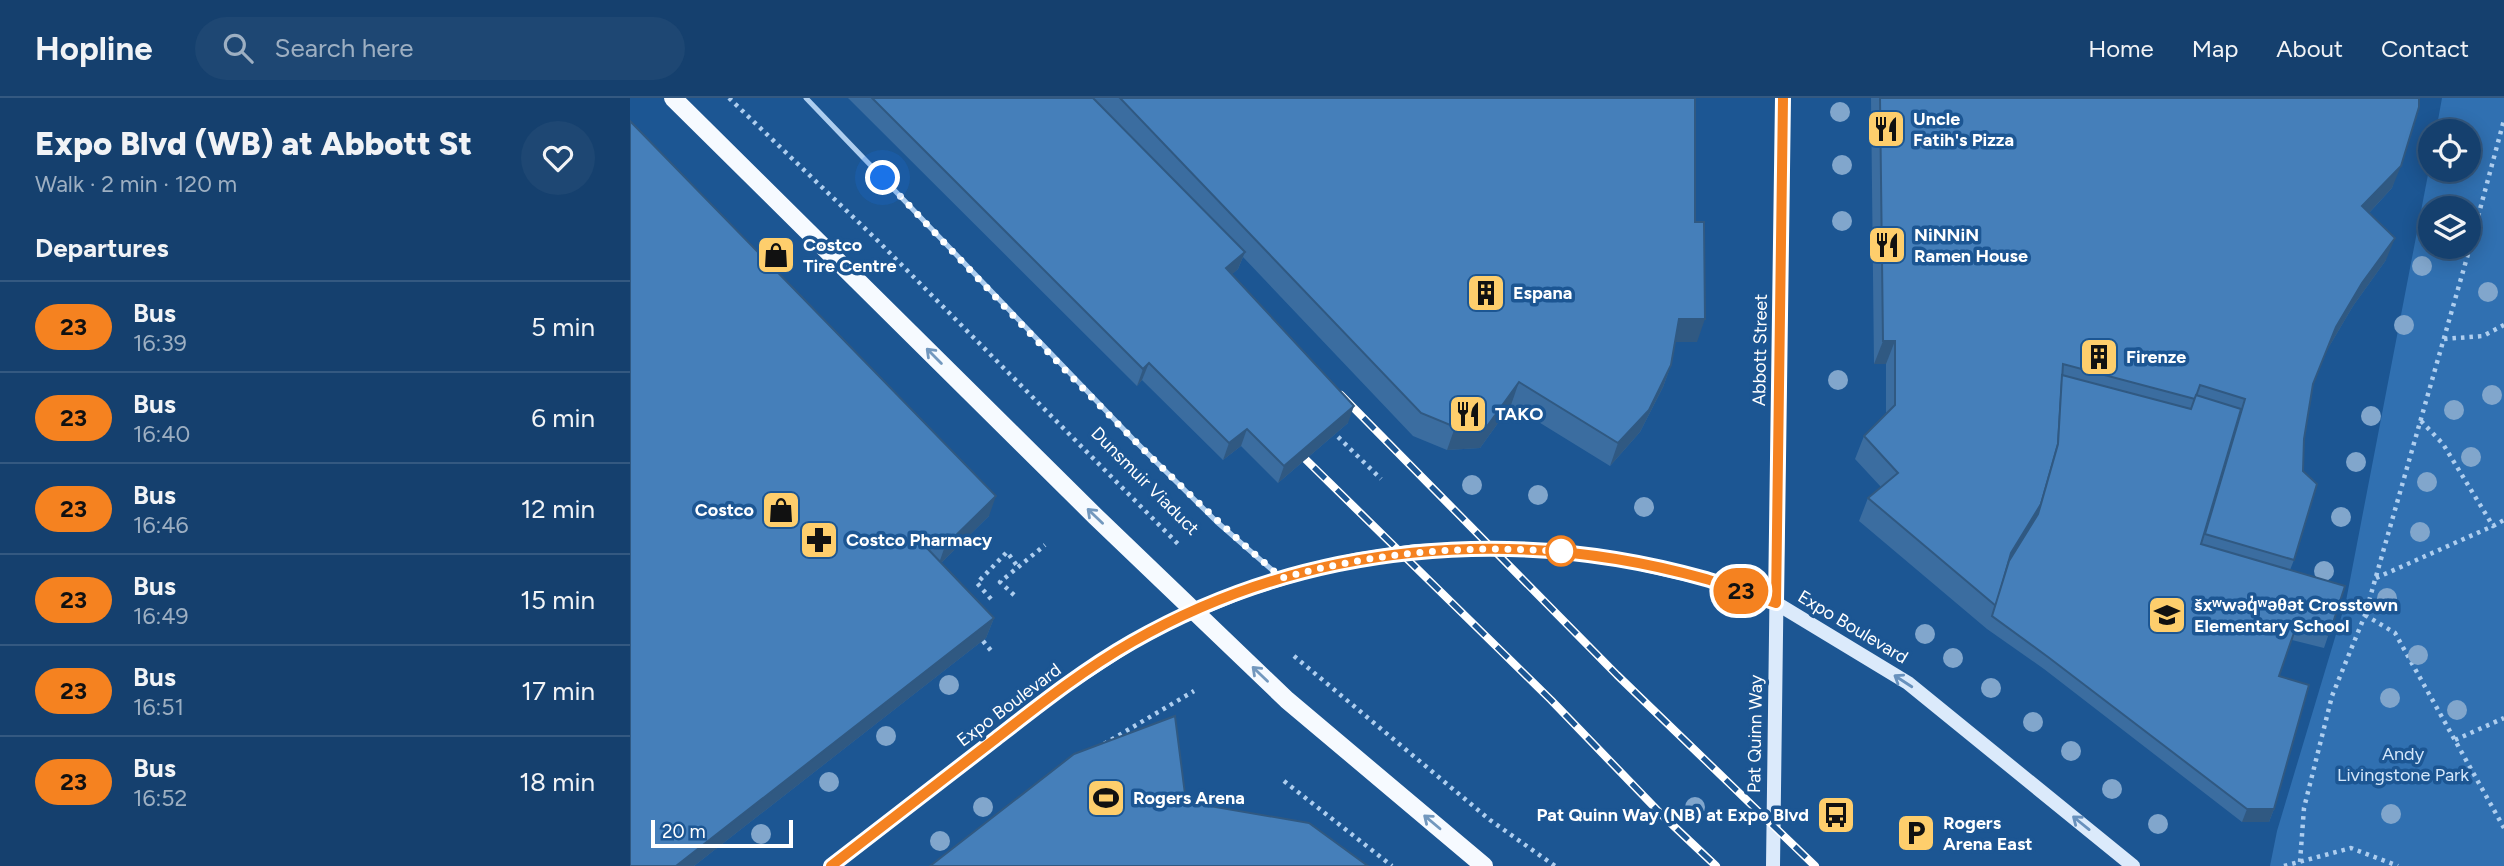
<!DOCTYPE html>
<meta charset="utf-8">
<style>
:root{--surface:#15406e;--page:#1e4773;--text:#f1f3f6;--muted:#9dafc2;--line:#345981}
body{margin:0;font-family:Figtree,sans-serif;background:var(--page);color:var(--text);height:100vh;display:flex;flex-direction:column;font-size:26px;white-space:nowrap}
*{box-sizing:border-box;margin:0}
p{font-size:23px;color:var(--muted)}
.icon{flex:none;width:38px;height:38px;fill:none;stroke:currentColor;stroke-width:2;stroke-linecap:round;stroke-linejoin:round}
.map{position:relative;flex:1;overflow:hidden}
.side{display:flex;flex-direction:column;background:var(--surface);width:630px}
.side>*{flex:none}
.badge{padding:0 14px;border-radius:23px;font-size:24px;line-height:46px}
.controls{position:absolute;left:1788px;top:21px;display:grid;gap:14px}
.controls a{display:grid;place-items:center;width:63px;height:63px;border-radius:50%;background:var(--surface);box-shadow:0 4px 18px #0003,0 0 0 2px var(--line);font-size:35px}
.scale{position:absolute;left:21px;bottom:18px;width:142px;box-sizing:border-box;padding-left:7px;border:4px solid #fff;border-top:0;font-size:19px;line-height:24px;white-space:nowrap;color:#fff;-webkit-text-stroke:5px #1c5693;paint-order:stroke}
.you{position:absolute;width:35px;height:35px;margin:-18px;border:5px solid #fff;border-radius:50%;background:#1a73e8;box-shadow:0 0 0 10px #1a73e833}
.map>.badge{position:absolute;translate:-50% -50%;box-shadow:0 0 0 4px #fff}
h2{padding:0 35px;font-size:26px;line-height:63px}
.round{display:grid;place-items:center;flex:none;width:74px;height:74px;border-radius:37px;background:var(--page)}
.head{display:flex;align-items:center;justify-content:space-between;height:119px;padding:0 35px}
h1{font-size:33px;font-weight:800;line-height:52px}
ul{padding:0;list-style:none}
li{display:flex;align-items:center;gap:21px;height:91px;padding:0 35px;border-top:2px solid var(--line)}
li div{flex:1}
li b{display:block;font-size:26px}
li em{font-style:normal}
li .badge{min-width:77px;font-weight:700;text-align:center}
header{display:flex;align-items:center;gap:42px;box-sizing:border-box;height:98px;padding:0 35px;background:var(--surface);border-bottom:2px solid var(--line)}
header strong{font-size:33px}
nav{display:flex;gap:38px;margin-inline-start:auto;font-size:24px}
.search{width:490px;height:63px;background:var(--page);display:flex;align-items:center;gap:18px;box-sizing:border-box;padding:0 24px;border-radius:38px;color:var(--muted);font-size:26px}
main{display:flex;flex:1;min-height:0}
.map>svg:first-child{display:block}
.green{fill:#3070b1;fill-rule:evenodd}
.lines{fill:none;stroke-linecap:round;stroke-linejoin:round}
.path{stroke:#aeceef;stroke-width:4.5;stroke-dasharray:3.5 5;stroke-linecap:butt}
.lane{stroke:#aeceef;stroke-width:5}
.secondary{stroke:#dbeafb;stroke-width:14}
.primary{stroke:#f6faff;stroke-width:18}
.rail-casing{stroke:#fff;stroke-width:8}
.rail{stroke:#1c5693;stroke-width:5;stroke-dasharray:16;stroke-linecap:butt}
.tree{fill:#81a6cc}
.wall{fill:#3b6da0}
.shaded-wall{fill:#305982}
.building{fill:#457fba;stroke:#305982;stroke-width:2}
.oneway{stroke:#7398be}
.oneway2{stroke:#6891bd}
.line-casing{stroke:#fff;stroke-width:16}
.line{stroke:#f58220;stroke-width:10}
.walk{stroke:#fff;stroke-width:7;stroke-dasharray:0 12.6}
.stop-dot{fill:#fff;stroke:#f58220;stroke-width:3.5}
.labels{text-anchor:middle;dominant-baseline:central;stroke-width:7;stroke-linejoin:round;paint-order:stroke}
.poi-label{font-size:18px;font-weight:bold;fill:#fff;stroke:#1c5693;text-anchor:start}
.street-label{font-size:18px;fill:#fff;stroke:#1c5693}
.park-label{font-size:18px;fill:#d4e7fa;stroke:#1c5693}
</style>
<header>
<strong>Hopline</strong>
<div class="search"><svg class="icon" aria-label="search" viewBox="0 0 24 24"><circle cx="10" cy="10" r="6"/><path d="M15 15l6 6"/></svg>Search here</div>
<nav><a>Home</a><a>Map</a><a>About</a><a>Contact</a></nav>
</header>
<main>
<section class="side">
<div class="head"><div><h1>Expo Blvd (WB) at Abbott St</h1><p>Walk · 2 min · 120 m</p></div><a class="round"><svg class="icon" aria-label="heart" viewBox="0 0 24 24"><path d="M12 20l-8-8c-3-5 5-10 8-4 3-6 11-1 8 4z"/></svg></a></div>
<h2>Departures</h2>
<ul>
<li><span class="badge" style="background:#f58220;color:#111">23</span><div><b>Bus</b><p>16:39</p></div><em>5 min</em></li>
<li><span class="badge" style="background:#f58220;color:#111">23</span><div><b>Bus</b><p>16:40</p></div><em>6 min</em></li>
<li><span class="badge" style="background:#f58220;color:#111">23</span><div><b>Bus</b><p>16:46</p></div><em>12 min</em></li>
<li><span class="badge" style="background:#f58220;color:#111">23</span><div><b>Bus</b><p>16:49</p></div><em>15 min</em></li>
<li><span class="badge" style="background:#f58220;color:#111">23</span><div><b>Bus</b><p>16:51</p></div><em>17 min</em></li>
<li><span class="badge" style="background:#f58220;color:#111">23</span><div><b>Bus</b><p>16:52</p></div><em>18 min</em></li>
</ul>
</section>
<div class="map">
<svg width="1874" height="768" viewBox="0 0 1874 768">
<rect width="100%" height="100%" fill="#1c5693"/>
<path class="green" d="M1812,0H1874V768H1640L1647,733L1716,503L1801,61V72H1839V33H1806ZM1801,110H1839V149H1801Z"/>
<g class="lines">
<g class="path">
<path d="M99,0L246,141L550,448"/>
<path d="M1814,241L1853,238L1874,227"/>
<path d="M1791,323L1813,346L1863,428L1874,422"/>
<path d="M702,333L751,381"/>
<path d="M1746,480L1863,428"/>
<path d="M384,497L370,484L415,447"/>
<path d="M361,501L347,485L377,454L388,469"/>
<path d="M1735,517L1765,535L1874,730"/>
<path d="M353,543L363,555"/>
<path d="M664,558L860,722L925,768"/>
<path d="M1825,642L1874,620"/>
<path d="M474,646L564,593"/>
<path d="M654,683L762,768"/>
<path d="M1670,764L1674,710L1702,598L1735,517L1838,156L1874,22"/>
<path d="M1654,768L1721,750L1768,768"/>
</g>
<path class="lane" d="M176,0L503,341L587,424L649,478"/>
<g class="secondary">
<path d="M201,768L430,591L504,543L548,520L616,492L680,472L725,462L786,453L862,450L936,454L998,463L1076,481L1146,505L1278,585L1503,768"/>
<path d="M1143,768L1153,0"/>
</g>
<path class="primary" d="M43,0L465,418L657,602L854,768"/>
<defs>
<g id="rail">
<path d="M711,297L987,577L1185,768"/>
<path d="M661,347L921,602L1032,717L1086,768"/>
</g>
</defs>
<use href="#rail" class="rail-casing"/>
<use href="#rail" class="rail"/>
</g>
<g class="tree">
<circle cx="1210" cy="14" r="10"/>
<circle cx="1212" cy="67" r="10"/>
<circle cx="1212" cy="123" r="10"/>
<circle cx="1792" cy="168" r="10"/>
<circle cx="1858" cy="194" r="10"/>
<circle cx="1774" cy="227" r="10"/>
<circle cx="1208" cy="282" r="10"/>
<circle cx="1862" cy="297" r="10"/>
<circle cx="1824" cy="312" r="10"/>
<circle cx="1741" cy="318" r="10"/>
<circle cx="1841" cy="359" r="10"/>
<circle cx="1726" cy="364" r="10"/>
<circle cx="1797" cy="384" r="10"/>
<circle cx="842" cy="387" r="10"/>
<circle cx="908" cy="397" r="10"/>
<circle cx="1014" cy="409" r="10"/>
<circle cx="1711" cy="419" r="10"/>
<circle cx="1790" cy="434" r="10"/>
<circle cx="1694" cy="473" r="10"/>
<circle cx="1757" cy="500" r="10"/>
<circle cx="1295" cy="536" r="10"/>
<circle cx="1788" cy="557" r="10"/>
<circle cx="1323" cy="560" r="10"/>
<circle cx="319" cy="587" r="10"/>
<circle cx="1361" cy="590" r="10"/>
<circle cx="1760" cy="600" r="10"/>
<circle cx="1827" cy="612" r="10"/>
<circle cx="1403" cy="624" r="10"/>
<circle cx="256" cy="638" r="10"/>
<circle cx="1441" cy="653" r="10"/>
<circle cx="199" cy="684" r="10"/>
<circle cx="1482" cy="691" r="10"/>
<circle cx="353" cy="709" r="10"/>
<circle cx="1065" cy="709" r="10"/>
<circle cx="1761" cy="716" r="10"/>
<circle cx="1528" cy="726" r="10"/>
<circle cx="131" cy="736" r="10"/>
<circle cx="310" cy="743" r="10"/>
</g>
<g class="wall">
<path d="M218,0H1065V124L1067,244H1045L1041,267L1033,289L1010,334L980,368L881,307L850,350L817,352L783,338L613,159L608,171L602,176L718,325L648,385L611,348L593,362L512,282L507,288Z"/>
<path d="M1241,0H1789L1762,90L1739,115L1756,162L1723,208L1697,252L1682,289L1674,341L1664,462L1660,472L1715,488L1694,550L1662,542L1649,578L1644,711L1639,724H1612L1414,571L1357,531L1229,423L1238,400L1251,389L1225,361L1234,338L1256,315V266H1244Z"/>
<path d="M0,23L359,418L311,465L364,520L356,540L64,768H0Z"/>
</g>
<g class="shaded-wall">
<path d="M1771,68L1762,90L1724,131L1732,108Z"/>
<path d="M1765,140L1756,162L1723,208L1697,252L1675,308L1706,229L1732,185Z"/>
<path d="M615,154L608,171L590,187L596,170Z"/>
<path d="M1049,221H1075L1067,244H1040Z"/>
<path d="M1253,243H1265L1256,266H1244Z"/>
<path d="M519,265L512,282L507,288L513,271Z"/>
<path d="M1041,267L1033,289L1010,334L980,368L988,345Z"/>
<path d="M889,284L881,307L850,350L817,352L825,329Z"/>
<path d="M724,308L718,325L648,385L654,368Z"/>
<path d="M617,331L611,348L593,362L599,345Z"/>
<path d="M366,398L359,418L308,468L315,448Z"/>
<path d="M1411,406L1403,428L1377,465L1381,455Z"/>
<path d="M305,437L297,457L294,447Z"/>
<path d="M364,520L356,540L64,768H46Z"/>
<path d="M1617,711H1644L1639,724H1612Z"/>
</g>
<g class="building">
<path d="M242,0H463L615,154L596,170L724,308L654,368L617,331L599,345L519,265L513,271Z"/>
<path d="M490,0H1065V124H1074L1075,221H1049L1041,267L1019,312L988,345L889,284L858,327L825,329L791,315Z"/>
<path d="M1250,0H1789V9L1771,68L1732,108L1765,140L1732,185L1706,229L1683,286L1674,341L1673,373L1687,386L1664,462L1575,436L1615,301L1570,287L1565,301L1433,266L1428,346L1411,406L1381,455L1366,508L1238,400L1268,375L1234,338L1265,307V243H1253Z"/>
<path d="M0,23L366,398L315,448L305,437L294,447L364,520L46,768H0Z"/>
<path d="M1432,277L1561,311L1566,297L1611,311L1571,446L1715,488L1699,537L1666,529L1649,578L1679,587L1644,711H1617L1418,559L1362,518L1379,463L1408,416L1411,406L1428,346Z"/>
<path d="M545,618L556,704L679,725L738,768H300L444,656Z"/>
</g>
<defs><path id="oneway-shaft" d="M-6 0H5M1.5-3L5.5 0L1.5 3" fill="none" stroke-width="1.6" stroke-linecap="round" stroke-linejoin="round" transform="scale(1.75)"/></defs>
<g class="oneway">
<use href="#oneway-shaft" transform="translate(304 258) rotate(-135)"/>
<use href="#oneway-shaft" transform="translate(465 418) rotate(-136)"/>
<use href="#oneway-shaft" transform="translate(630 576) rotate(-136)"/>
<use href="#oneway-shaft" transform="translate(802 724) rotate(-140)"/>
</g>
<g class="oneway2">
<use href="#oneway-shaft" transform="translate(1273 583) rotate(-147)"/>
<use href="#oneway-shaft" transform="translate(1451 725) rotate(-141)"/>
</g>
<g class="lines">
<defs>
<path id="line" d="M201,768C255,726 310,684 364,642C409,607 453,572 502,544C676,444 884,427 1076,481C1099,488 1122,497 1146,505L1153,0"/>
</defs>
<use href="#line" class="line-casing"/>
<use href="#line" class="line"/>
<path class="walk" d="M253,80C383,216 509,357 652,480C746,454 839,446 936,454L931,453"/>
</g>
<defs>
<symbol id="restaurant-square" viewBox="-11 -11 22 22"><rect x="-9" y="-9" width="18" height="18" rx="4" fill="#fece6c" stroke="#1c5693"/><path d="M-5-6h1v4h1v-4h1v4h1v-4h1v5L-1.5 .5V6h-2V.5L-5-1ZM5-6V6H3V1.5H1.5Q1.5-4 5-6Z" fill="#111"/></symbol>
<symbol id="shop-square" viewBox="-11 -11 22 22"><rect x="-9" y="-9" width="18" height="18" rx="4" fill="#fece6c" stroke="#1c5693"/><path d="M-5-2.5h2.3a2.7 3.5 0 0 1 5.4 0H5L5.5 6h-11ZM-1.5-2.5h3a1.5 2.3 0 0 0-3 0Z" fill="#111"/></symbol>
<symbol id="building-square" viewBox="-11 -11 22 22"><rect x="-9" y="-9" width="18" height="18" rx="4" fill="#fece6c" stroke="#1c5693"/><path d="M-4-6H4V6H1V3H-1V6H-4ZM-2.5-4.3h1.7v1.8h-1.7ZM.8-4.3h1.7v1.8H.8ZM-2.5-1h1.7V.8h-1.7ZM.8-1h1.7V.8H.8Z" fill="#111"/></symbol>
<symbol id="pharmacy-square" viewBox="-11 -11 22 22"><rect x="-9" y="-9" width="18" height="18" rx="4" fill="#fece6c" stroke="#1c5693"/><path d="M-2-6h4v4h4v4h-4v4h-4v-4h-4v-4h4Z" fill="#111"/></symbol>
<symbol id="school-square" viewBox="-11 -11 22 22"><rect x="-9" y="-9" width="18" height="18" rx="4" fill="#fece6c" stroke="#1c5693"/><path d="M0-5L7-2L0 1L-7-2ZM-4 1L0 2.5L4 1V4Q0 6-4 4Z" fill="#111"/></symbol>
<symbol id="stadium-square" viewBox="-11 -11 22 22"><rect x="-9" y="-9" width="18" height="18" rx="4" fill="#fece6c" stroke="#1c5693"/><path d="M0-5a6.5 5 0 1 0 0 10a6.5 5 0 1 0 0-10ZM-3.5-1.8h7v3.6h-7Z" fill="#111"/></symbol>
<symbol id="bus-square" viewBox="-11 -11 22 22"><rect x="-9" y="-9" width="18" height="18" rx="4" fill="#fece6c" stroke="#1c5693"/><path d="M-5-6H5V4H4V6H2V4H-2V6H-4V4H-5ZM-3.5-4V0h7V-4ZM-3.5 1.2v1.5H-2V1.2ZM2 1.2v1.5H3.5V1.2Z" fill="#111"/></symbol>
<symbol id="parking-square" viewBox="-11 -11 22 22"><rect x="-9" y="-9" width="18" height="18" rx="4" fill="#fece6c" stroke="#1c5693"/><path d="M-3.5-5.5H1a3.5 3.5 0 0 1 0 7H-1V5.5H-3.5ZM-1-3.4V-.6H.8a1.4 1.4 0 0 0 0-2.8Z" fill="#111"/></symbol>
</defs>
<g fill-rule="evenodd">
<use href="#restaurant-square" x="1234" y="9" width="44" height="44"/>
<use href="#restaurant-square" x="1235" y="125" width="44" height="44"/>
<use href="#shop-square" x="124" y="135" width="44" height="44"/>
<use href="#building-square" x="834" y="173" width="44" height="44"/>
<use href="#building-square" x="1447" y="237" width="44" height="44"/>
<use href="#restaurant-square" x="816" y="294" width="44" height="44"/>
<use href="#shop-square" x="129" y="390" width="44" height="44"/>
<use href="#pharmacy-square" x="167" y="420" width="44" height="44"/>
<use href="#school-square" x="1515" y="495" width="44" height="44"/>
<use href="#stadium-square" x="454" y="678" width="44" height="44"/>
<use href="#bus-square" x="1184" y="695" width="44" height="44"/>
<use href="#parking-square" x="1264" y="713" width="44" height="44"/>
</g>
<circle class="stop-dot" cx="931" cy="453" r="14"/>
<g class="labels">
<g class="poi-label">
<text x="1283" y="21">Uncle<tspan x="1283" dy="21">Fatih's Pizza</tspan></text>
<text x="1284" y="137">NiNNiN<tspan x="1284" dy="21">Ramen House</tspan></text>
<text x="173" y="147">Costco<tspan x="173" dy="21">Tire Centre</tspan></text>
<text x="883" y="195">Espana</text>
<text x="1496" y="259">Firenze</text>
<text x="865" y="316">TAKO</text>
<text x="124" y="412" text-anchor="end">Costco</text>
<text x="216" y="442">Costco Pharmacy</text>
<text x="1564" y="507">šxʷwəq̓ʷəθət Crosstown<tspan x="1564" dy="21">Elementary School</tspan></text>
<text x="503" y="700">Rogers Arena</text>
<text x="1179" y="717" text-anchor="end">Pat Quinn Way (NB) at Expo Blvd</text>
<text x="1313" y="725">Rogers<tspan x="1313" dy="21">Arena East</tspan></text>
</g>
<g class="street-label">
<text transform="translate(1130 252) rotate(-89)">Abbott Street</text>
<text transform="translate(515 383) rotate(45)">Dunsmuir Viaduct</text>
<text transform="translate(1223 529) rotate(31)">Expo Boulevard</text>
<text transform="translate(379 607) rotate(-37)">Expo Boulevard</text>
<text transform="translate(1125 636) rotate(-89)">Pat Quinn Way</text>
</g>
<g class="park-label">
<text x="1773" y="656">Andy<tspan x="1773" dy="21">Livingstone Park</tspan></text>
</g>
</g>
</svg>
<div class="controls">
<a><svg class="icon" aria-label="locate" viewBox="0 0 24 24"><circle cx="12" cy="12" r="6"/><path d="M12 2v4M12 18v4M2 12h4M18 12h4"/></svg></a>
<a><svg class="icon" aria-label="layers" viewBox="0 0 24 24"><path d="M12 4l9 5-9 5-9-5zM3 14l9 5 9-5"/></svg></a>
</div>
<div class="scale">20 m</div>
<div class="you" style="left:253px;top:80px"></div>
<b class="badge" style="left:1111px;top:493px;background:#f58220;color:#111">23</b>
</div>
</main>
